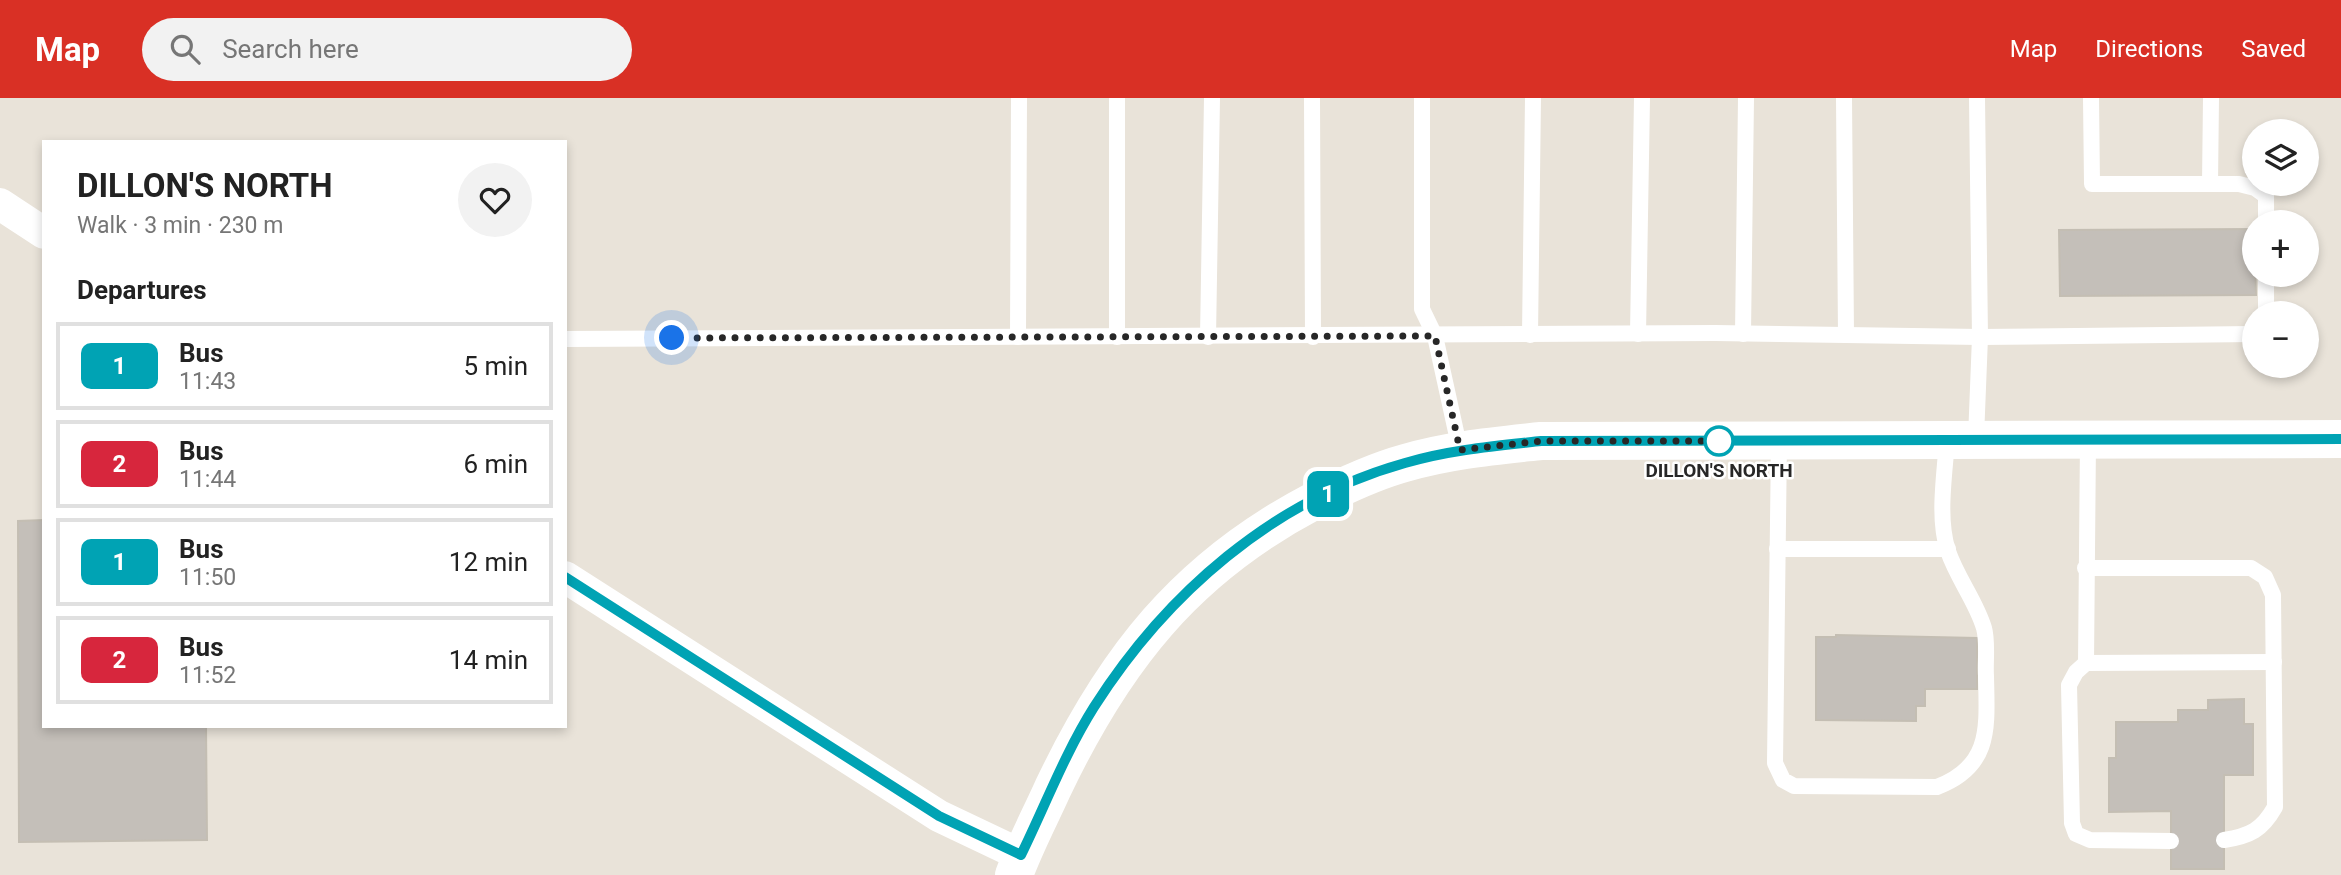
<!DOCTYPE html>
<meta charset="utf-8">
<style>
:root{--surface:#fff;--page:#f2f2f2;--text:#222;--muted:#767676;--line:#e0e0e0;--accent:#d93025}
body{margin:0;font-family:Roboto,sans-serif;background:var(--page);color:var(--text);height:100vh;display:flex;flex-direction:column;font-size:26px;white-space:nowrap}
*{box-sizing:border-box;margin:0}
p{font-size:23px;color:var(--muted)}
.icon{flex:none;width:38px;height:38px;fill:none;stroke:currentColor;stroke-width:2;stroke-linecap:round;stroke-linejoin:round}
.map{position:relative;flex:1;overflow:hidden}
.sheet{position:absolute;left:42px;top:42px;width:525px;height:588px;display:flex;flex-direction:column;background:var(--surface);border-radius:0px;box-shadow:0 4px 10px #0003}
.sheet>*{flex:none}
.badge{padding:0 14px;border-radius:10px;font-size:24px;line-height:46px}
.fabs{position:absolute;left:2242px;top:21px;display:grid;gap:14px}
.fabs a{display:grid;place-items:center;width:77px;height:77px;border-radius:50%;background:var(--surface);box-shadow:0 4px 10px #0003;font-size:35px}
.you{position:absolute;width:35px;height:35px;margin:-18px;border:5px solid #fff;border-radius:50%;background:#1a73e8;box-shadow:0 0 0 10px #1a73e833}
.map>.badge{position:absolute;translate:-50% -50%;box-shadow:0 0 0 4px #fff}
h2{padding:0 35px;font-size:26px;line-height:63px}
.round{display:grid;place-items:center;flex:none;width:74px;height:74px;border-radius:37px;background:var(--page)}
.head{display:flex;align-items:center;justify-content:space-between;height:119px;padding:0 35px}
h1{font-size:33px;font-weight:700;line-height:52px}
ul{padding:0;list-style:none}
li{display:flex;align-items:center;gap:21px;height:88px;margin:0 14px 10px;padding:0 21px;border:4px solid var(--line);border-radius:0px}
li div{flex:1}
li b{display:block;font-size:26px}
li em{font-style:normal}
li .badge{min-width:77px;font-weight:700;text-align:center}
header{display:flex;align-items:center;gap:42px;box-sizing:border-box;height:98px;padding:0 35px;background:var(--accent);color:#fff}
header strong{font-size:33px}
nav{display:flex;gap:38px;margin-inline-start:auto;font-size:24px}
.search{width:490px;height:63px;background:var(--page);display:flex;align-items:center;gap:18px;box-sizing:border-box;padding:0 24px;border-radius:38px;color:var(--muted);font-size:26px}
.map>svg:first-child{display:block}
.building{fill:#c4bfb9;stroke:#c4beb3;stroke-width:2}
.lines{fill:none;stroke-linecap:round;stroke-linejoin:round}
.service{stroke:#fff;stroke-width:16}
.minor{stroke:#fff;stroke-width:32}
.tertiary{stroke:#fff;stroke-width:38}
.line-casing{stroke:#fff;stroke-width:16}
.line{stroke:#00a3b4;stroke-width:10}
.walk{stroke:#272727;stroke-width:7;stroke-dasharray:0 12.6}
.stop-dot{fill:#fff;stroke:#00a3b4;stroke-width:3.5}
.labels{text-anchor:middle;dominant-baseline:central;stroke-width:5;stroke-linejoin:round;paint-order:stroke}
.stop-label{font-size:19px;font-weight:bold;fill:#272727;stroke:#fff}
</style>
<header>
<strong>Map</strong>
<div class="search"><svg class="icon" aria-label="search" viewBox="0 0 24 24"><circle cx="10" cy="10" r="6"/><path d="M15 15l6 6"/></svg>Search here</div>
<nav><a>Map</a><a>Directions</a><a>Saved</a></nav>
</header>
<div class="map">
<svg width="2341" height="777" viewBox="0 0 2341 777">
<rect width="100%" height="100%" fill="#e9e3d9"/>
<g class="building">
<path d="M2254,131L2256,197L2060,198L2059,132Z"/>
<path d="M44,422V628H206L207,742L19,744L18,423Z"/>
<path d="M1836,537L1977,540V591H1925V608H1916V623L1816,622V539H1836Z"/>
<path d="M2244,601V626H2253V677H2224V771H2171V713L2109,714V660H2116V624H2178V612H2208V602Z"/>
</g>
<g class="lines">
<g class="service">
<path d="M1312,0L1313,239"/>
<path d="M1422,0V211L1435,238L1460,352"/>
<path d="M1844,0L1846,237"/>
<path d="M2091,0L2092,86H2239L2255,90L2266,98V124"/>
<path d="M2210,86L2211,0"/>
<path d="M2266,177V215"/>
<path d="M1638,236L1642,0"/>
<path d="M1743,236L1746,0"/>
<path d="M1530,237L1533,0"/>
<path d="M1018,239L1019,0"/>
<path d="M1117,239V0"/>
<path d="M1208,239L1212,0"/>
<path d="M565,241L1715,235L1980,239L2254,236"/>
<path d="M1976,340L1980,239L1977,0"/>
<path d="M2088,342L2086,565L2076,574L2069,587L2072,725L2076,736L2090,742L2171,743"/>
<path d="M1779,343L1775,665L1783,682L1794,688L1937,689C1992,668 1987,629 1986,578C1985,564 1988,544 1984,530C1976,503 1957,480 1948,453C1937,419 1945,376 1947,341"/>
<path d="M1777,451H1948"/>
<path d="M2085,470H2251L2265,479L2273,497L2275,709C2262,732 2250,738 2224,742"/>
<path d="M2086,565L2274,564"/>
</g>
<g class="minor">
<path d="M0,106L44,135"/>
<path d="M565,479L939,718L1021,757"/>
</g>
<path class="tertiary" d="M1014,777C1025,747 1040,719 1053,690C1114,562 1185,471 1312,404C1341,389 1372,374 1405,365C1449,352 1495,348 1541,343L2341,341"/>
</g>
<g class="lines">
<defs>
<path id="line" d="M565,479L939,718L1021,757C1045,708 1065,655 1094,609C1166,496 1273,402 1405,365C1449,352 1495,348 1541,343L2341,341"/>
</defs>
<use href="#line" class="line-casing"/>
<use href="#line" class="line"/>
<path class="walk" d="M672,240L1435,238L1460,352L1541,343H1726H1719"/>
</g>
<circle class="stop-dot" cx="1719" cy="343" r="14"/>
<g class="labels">
<g class="stop-label">
<text x="1719" y="372">DILLON'S NORTH</text>
</g>
</g>
</svg>
<div class="fabs">
<a><svg class="icon" aria-label="layers" viewBox="0 0 24 24"><path d="M12 4l9 5-9 5-9-5zM3 14l9 5 9-5"/></svg></a>
<a>+</a>
<a>−</a>
</div>
<div class="you" style="left:672px;top:240px"></div>
<b class="badge" style="left:1328px;top:396px;background:#00a3b4;color:#fff">1</b>
<section class="sheet">
<div class="head"><div><h1>DILLON'S NORTH</h1><p>Walk · 3 min · 230 m</p></div><a class="round"><svg class="icon" aria-label="heart" viewBox="0 0 24 24"><path d="M12 20l-8-8c-3-5 5-10 8-4 3-6 11-1 8 4z"/></svg></a></div>
<h2>Departures</h2>
<ul>
<li><span class="badge" style="background:#00a3b4;color:#fff">1</span><div><b>Bus</b><p>11:43</p></div><em>5 min</em></li>
<li><span class="badge" style="background:#d7263d;color:#fff">2</span><div><b>Bus</b><p>11:44</p></div><em>6 min</em></li>
<li><span class="badge" style="background:#00a3b4;color:#fff">1</span><div><b>Bus</b><p>11:50</p></div><em>12 min</em></li>
<li><span class="badge" style="background:#d7263d;color:#fff">2</span><div><b>Bus</b><p>11:52</p></div><em>14 min</em></li>
</ul>
</section>
</div>
